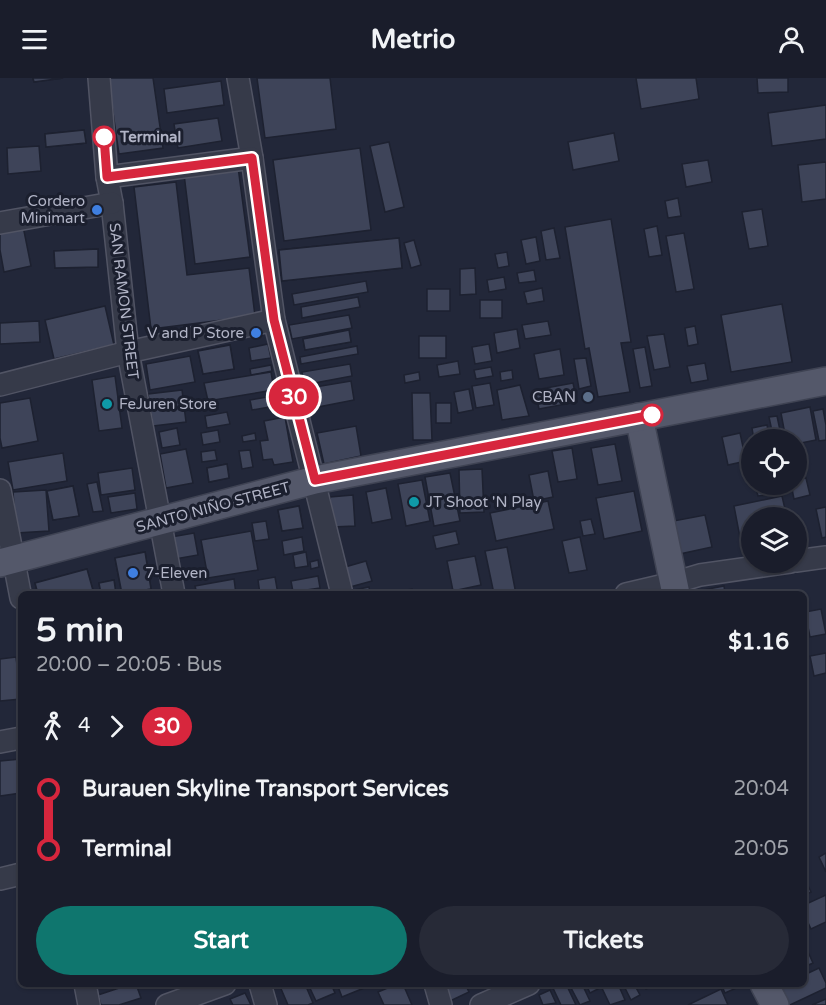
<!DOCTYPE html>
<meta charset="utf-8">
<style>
:root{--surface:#1a1d2b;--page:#272a37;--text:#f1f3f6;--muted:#9fa2a9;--line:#383b47;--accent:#0f766e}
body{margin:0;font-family:"Varela Round",sans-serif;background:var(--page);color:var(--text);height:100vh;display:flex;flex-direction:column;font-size:22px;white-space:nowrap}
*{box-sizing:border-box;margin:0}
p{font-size:20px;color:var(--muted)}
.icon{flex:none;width:33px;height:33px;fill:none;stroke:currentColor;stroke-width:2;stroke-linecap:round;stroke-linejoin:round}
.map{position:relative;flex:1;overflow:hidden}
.sheet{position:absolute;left:18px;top:513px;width:789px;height:396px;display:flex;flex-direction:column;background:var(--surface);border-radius:9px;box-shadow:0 2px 4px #0004,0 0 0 2px var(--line)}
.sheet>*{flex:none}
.badge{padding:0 12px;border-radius:20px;font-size:21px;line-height:39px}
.fabs{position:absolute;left:741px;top:351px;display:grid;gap:12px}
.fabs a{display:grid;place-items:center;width:66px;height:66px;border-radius:50%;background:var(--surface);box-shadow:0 2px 4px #0004,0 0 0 2px var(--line);font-size:30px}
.map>.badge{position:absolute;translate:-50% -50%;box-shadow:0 0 0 3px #fff}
.legs{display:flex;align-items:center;gap:9px;height:66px;padding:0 18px;font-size:20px}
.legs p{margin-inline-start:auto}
.headline{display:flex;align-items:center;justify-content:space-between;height:102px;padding:0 18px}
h1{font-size:33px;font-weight:700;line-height:45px}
.cta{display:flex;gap:12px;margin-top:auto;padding:12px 18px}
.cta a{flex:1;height:69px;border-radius:36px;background:var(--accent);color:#fff;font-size:24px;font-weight:700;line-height:69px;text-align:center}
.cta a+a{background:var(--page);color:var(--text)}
ul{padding:0 18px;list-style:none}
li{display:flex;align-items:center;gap:21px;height:60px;font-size:22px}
li i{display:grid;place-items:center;width:9px;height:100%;margin:0 8px;background:currentColor}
li i::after{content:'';width:15px;height:15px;margin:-8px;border:4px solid;border-radius:50%;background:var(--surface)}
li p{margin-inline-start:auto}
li:first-child i{background:linear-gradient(#0000 50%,currentColor 0)}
li:last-child i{background:linear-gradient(currentColor 50%,#0000 0)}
header{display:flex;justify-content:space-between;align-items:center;height:78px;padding:0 18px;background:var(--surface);font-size:27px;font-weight:700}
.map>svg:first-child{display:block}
.building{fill:#3e4459;stroke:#1d2130;stroke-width:1.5}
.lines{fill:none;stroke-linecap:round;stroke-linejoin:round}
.minor-casing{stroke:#515464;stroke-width:24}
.major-casing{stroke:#3f4353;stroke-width:30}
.minor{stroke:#363a49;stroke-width:21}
.major{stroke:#54586a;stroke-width:27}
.line-1-casing{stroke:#fff;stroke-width:14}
.line-1{stroke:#d7263d;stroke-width:9}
.stop-1-dot{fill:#fff;stroke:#d7263d;stroke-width:3}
.shop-dot{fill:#3f7fe0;stroke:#1b1f2e;stroke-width:2}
.service-dot{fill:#5c6f8a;stroke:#1b1f2e;stroke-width:2}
.culture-dot{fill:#0f9aa8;stroke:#1b1f2e;stroke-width:2}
.labels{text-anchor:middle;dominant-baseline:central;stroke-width:6;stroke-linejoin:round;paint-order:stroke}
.stop-label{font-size:15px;font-weight:bold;fill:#b1b4c6;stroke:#1b1f2e;text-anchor:start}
.poi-label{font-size:15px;fill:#b1b4c6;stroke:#1b1f2e;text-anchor:end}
.street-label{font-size:15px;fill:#b1b4c6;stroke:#1b1f2e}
</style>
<header><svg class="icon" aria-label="menu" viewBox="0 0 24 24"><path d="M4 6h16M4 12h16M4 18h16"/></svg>Metrio<svg class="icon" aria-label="person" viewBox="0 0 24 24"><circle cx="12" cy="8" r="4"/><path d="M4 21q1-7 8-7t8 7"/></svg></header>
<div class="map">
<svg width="826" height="927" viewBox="0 0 826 927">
<rect width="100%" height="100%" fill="#222739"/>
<g class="building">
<path d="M33,0H63L34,4Z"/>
<path d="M33,0H63L34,4Z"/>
<path d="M108,0H153L163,70L119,76Z"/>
<path d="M257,0H330L336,51L265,60Z"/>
<path d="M636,0H696L699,21L641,31Z"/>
<path d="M757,0H788V14L758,15Z"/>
<path d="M221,3L224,27L167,35L164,11Z"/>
<path d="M826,27V61L772,68L768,35Z"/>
<path d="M218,40L222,63L178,70L174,46Z"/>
<path d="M84,52L86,65L46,69L45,56Z"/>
<path d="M84,52L86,65L46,69L45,56Z"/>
<path d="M614,55L619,83L573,92L568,64Z"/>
<path d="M389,64L404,129L385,134L370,68Z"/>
<path d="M39,68L41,93L8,96L7,70Z"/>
<path d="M360,70L371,152L284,163L273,82Z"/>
<path d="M708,82L712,104L686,109L682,86Z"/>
<path d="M826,84V121L802,124L798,87Z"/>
<path d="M238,89L250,179L195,186L184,96Z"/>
<path d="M176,104L187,197L249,190L255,238L151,251L134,109Z"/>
<path d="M678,120L681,138L668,140L665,123Z"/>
<path d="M762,131L768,168L749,171L742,134Z"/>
<path d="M611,141L631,264L621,265L630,314L598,319L589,270L585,271L565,149Z"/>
<path d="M23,148L31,188L4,194L0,172V153Z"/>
<path d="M657,148L662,177L649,179L644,151Z"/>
<path d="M554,150L560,180L546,182L541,153Z"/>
<path d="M684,155L694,211L676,214L666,158Z"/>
<path d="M536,159L540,183L526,186L521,162Z"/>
<path d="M399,160L402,190L282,203L279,172Z"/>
<path d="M399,160L402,190L282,203L279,172Z"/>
<path d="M414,162L421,187L411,190L404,165Z"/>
<path d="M98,171V189L55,190L54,173Z"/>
<path d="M98,171V189L55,190L54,173Z"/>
<path d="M507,174L509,188L498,190L495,176Z"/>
<path d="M475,190L476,216L460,217V191Z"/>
<path d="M534,192L536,203L519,205L517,195Z"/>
<path d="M504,199L506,211L489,214L487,202Z"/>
<path d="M366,203L368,214L294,227L292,216Z"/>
<path d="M542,210L544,223L527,226L524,214Z"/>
<rect x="427" y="211" width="23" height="22"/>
<path d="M358,219L360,229L302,240L301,229Z"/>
<rect x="480" y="222" width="22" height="18"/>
<path d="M782,226L792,284L731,294L721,237Z"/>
<path d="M105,228L114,267L54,281L45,242Z"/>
<path d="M349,237L352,250L292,261L289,247Z"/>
<path d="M39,243L40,264L0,266V245Z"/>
<path d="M548,243L551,257L525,261L522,247Z"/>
<path d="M695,248L698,266L688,268L685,250Z"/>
<path d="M517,251L520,270L497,275L494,255Z"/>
<path d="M349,252L351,264L305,272L303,261Z"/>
<path d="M349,252L351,264L305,272L303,261Z"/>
<path d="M664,256L670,289L654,292L647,258Z"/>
<rect x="419" y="258" width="27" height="22"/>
<path d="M268,266L271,280L251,283L249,270Z"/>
<path d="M489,266L492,283L475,286L472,269Z"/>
<path d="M230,267L234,291L203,296L198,273Z"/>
<path d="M230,267L234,291L203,296L198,273Z"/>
<path d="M357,268L358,276L301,286L300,279Z"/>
<path d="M645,269L652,308L640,310L633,271Z"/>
<path d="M560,271L564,297L539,301L534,276Z"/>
<path d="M190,278L195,304L150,312L146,286Z"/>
<path d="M586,280L591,308L579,311L574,281Z"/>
<path d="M458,283L460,296L439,299L437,287Z"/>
<path d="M705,285L708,302L691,305L687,288Z"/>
<path d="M350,286L352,298L304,307L302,294Z"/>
<path d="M271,287L272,293L251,297L250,291Z"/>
<path d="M491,289L493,298L476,301L474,292Z"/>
<path d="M512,292L513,301L501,303L500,294Z"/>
<path d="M271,294L274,312L208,323L204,305Z"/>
<path d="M419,294L420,302L405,305L404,297Z"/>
<path d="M115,298L122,350L99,353L92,302Z"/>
<path d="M351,303L354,322L318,329L315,309Z"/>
<path d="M490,305L494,327L476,330L472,308Z"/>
<path d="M573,305L577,324L539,331L535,312Z"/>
<path d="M520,307L529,338L502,342L497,312Z"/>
<path d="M469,311L473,332L458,335L454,314Z"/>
<path d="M182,312L186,344L153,348L148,316Z"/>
<path d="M412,315H430L432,362H413Z"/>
<path d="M279,317L281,327L252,332L250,322Z"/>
<path d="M30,320L38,363L2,370L0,360V325Z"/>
<rect x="436" y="325" width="15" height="20"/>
<path d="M810,329L816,362L796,366V362H786L781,335Z"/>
<path d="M823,331L826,347V362L819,363L813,333Z"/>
<path d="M227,334L230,346L207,350L205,338Z"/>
<path d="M777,338L781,357L773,358L769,339Z"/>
<path d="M285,339L293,384L274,387L272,381L263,382L260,363L268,362L264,343Z"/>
<path d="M767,347L770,362H754L752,350Z"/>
<path d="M356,348L361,378L324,386L317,355Z"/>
<path d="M177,350L180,367L162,370L159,354Z"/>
<path d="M218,352L220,364L203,367L201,355Z"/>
<path d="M255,355L256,362L243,364L242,358Z"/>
<path d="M740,355L746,383L728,387L722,359Z"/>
<path d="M615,366L622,403L598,407L591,370Z"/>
<path d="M572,370L577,401L558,404L552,373Z"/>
<path d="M186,371L193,405L166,410L160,376Z"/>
<path d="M215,372L217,382L202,384L201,374Z"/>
<path d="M250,372L253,389L242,391L239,373Z"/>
<path d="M63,375L67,403L13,412L8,384Z"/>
<path d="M227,386L229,400L209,404L207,390Z"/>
<path d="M227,386L229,400L209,404L207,390Z"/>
<path d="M132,390L135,412L101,417L98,395Z"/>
<path d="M482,391L484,434L460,435L459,392Z"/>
<path d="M548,393L553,419L534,423L529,397Z"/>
<path d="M450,395L460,443L434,448L425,399Z"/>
<path d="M806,400L810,417L794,421L791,406H796V402Z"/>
<path d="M422,402L430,443L406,448L398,406Z"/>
<path d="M97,404L103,433L93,434L87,406Z"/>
<path d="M73,408L79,438L53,442L47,413Z"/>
<path d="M73,408L79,438L53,442L47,413Z"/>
<path d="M765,408L767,417L758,418L756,410Z"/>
<path d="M386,410L392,441L372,445L366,414Z"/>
<path d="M46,412L49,453L16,455L13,414Z"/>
<path d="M634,413L642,453L604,461L596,420Z"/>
<path d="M135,415L137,431L111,435L108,419Z"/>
<path d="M353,417L355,448L332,449L330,419Z"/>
<path d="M782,418L787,440H752V468L742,470L734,428Z"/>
<path d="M548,423L554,451L496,463L490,435Z"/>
<path d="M299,428L303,450L282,453L278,432Z"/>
<path d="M299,428L303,450L282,453L278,432Z"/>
<path d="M826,429V459L822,460L816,431Z"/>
<path d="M705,437L712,469L675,477L668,444Z"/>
<path d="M591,441L595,456L583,458L580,443Z"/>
<path d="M266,443L269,461L255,463L252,445Z"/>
<path d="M251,453L258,492L208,500L201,462Z"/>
<path d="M456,453L459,466L436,471L433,458Z"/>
<path d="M194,455L198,477L175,481L171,459Z"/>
<path d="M302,459L304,473L284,477L282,463Z"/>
<path d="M580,459L587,492L569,495L562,463Z"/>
<path d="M507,469L516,516H494L485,473Z"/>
<path d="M145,474L151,511L122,516L115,480Z"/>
<path d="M145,474L151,511L122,516L115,480Z"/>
<path d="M306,474L308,488L295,490L293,477Z"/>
<path d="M475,478L481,507L453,513L447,483Z"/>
<path d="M318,482L319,489L311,491L310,484Z"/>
<path d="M366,483L372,503L350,509L345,489Z"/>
<path d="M87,491L94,516H38L35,505Z"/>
<path d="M87,491L94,516H38L35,505Z"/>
<path d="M318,498L320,510L293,514L291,503Z"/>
<path d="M275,499L278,516H260L258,502Z"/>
<path d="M234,501L236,516H197L195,508Z"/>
<path d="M114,502L116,516H101L99,505Z"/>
<path d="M114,502L116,516H101L99,505Z"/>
<path d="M724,508L725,516H692V514Z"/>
<path d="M369,509L370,516H350L349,513Z"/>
<path d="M412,511L413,516H391Z"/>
<path d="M821,531L826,556L810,559L805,534Z"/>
<path d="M826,575V595L814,598L810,578Z"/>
<path d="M16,579L21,621L0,623V581Z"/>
<path d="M21,681V715L0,718V683Z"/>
<path d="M826,775V794L819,779Z"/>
<path d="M804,799L811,814L804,817Z"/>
<path d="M826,817V844L811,851L804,836V827Z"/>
<path d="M804,865L813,885L804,889Z"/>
<path d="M819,890L826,905V910L790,927H779L772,912L785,906H804V897Z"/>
<path d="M131,906H136L141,920L119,927H101L98,917Z"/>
<path d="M279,906H305L313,925L308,927H288Z"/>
<path d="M308,906H331L335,915L316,923Z"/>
<path d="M337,906H368L369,908L342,919Z"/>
<path d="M397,906H403L412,927H384L378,914Z"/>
<path d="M439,906H465L469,914L448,924Z"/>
<path d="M556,906H566L576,927H561L552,908Z"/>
<path d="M569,906H582L590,923L580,927Z"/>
<path d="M586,906H595L598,911L590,915Z"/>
<path d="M600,906H618L625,922L610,927Z"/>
<path d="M623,906H634L640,917L631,922Z"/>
<path d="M643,906H656V907L646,911Z"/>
<path d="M721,906H740L741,908L725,915Z"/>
<path d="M721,911L728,927H688Z"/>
<path d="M550,912L556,925L543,927L539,917Z"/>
<path d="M245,915L251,927H233L230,921Z"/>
<path d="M826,921V927H812Z"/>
</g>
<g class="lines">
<defs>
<g id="minor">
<path d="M99,0L107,99L112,125L128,274L174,516"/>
<path d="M238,0L252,80L274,242L342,516"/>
<path d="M107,99L252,80"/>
<path d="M0,145L112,125"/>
<path d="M0,307L128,274L274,242"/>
<path d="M0,412L21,520"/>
<path d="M796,483L826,479"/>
<path d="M626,516L673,505L700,497L790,484"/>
<path d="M0,664L21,660"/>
<path d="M0,801L21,796"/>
<path d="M85,906L89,927"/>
<path d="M260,906L266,927"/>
<path d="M435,906L441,927"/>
<path d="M167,927L225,906"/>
<path d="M481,927L529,906"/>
</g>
<g id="major">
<path d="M639,339L676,516"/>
<path d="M0,485L315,402L826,303"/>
<path d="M764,906L775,927"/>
</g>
</defs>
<use href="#minor" class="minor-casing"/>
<use href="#major" class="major-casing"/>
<use href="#minor" class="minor"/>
<use href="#major" class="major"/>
</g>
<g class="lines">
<defs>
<path id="line-1" d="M104,59L107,99L252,80L274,242L315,402L652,337"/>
</defs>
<use href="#line-1" class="line-1-casing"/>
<use href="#line-1" class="line-1"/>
</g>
<g class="stop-1-dot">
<circle cx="104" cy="59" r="10"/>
<circle cx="652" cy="337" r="10"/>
</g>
<g class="shop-dot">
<circle cx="97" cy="132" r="6"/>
<circle cx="256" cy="255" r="6"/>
<circle cx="133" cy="495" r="6"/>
</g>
<circle class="service-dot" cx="588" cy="319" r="6"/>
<g class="culture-dot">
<circle cx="107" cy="326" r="6"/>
<circle cx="414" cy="424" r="6"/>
</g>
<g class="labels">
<g class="stop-label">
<text x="120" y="59">Terminal</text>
</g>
<g class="poi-label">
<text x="85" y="123">Cordero<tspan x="85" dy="17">Minimart</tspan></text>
<text x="244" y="255">V and P Store</text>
<text x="576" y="319">CBAN</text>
<text x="119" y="326" text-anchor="start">FeJuren Store</text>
<text x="426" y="424" text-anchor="start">JT Shoot 'N Play</text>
<text x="145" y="495" text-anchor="start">7-Eleven</text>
</g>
<g class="street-label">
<text transform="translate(124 223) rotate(83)">SAN RAMON STREET</text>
<text transform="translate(213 429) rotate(-15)">SANTO NIÑO STREET</text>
</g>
</g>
</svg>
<div class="fabs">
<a><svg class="icon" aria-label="locate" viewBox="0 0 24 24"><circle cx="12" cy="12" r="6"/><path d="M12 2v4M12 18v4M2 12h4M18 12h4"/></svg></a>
<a><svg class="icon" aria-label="layers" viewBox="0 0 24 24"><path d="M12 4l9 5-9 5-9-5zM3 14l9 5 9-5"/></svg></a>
</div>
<b class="badge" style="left:294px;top:319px;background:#d7263d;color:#fff">30</b>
<section class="sheet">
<div class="headline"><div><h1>5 min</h1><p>20:00 – 20:05 · Bus</p></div><b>$1.16</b></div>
<div class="legs"><svg class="icon" aria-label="walk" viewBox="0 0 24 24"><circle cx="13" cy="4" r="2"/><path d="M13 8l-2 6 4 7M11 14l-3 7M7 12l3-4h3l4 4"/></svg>4<svg class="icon" aria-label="forward" viewBox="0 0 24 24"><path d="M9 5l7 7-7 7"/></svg><b class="badge" style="background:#d7263d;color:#fff">30</b></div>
<ul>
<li><i style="color:#d7263d"></i><b>Burauen Skyline Transport Services</b><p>20:04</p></li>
<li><i style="color:#d7263d"></i><b>Terminal</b><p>20:05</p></li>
</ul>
<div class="cta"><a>Start</a><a>Tickets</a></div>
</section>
</div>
